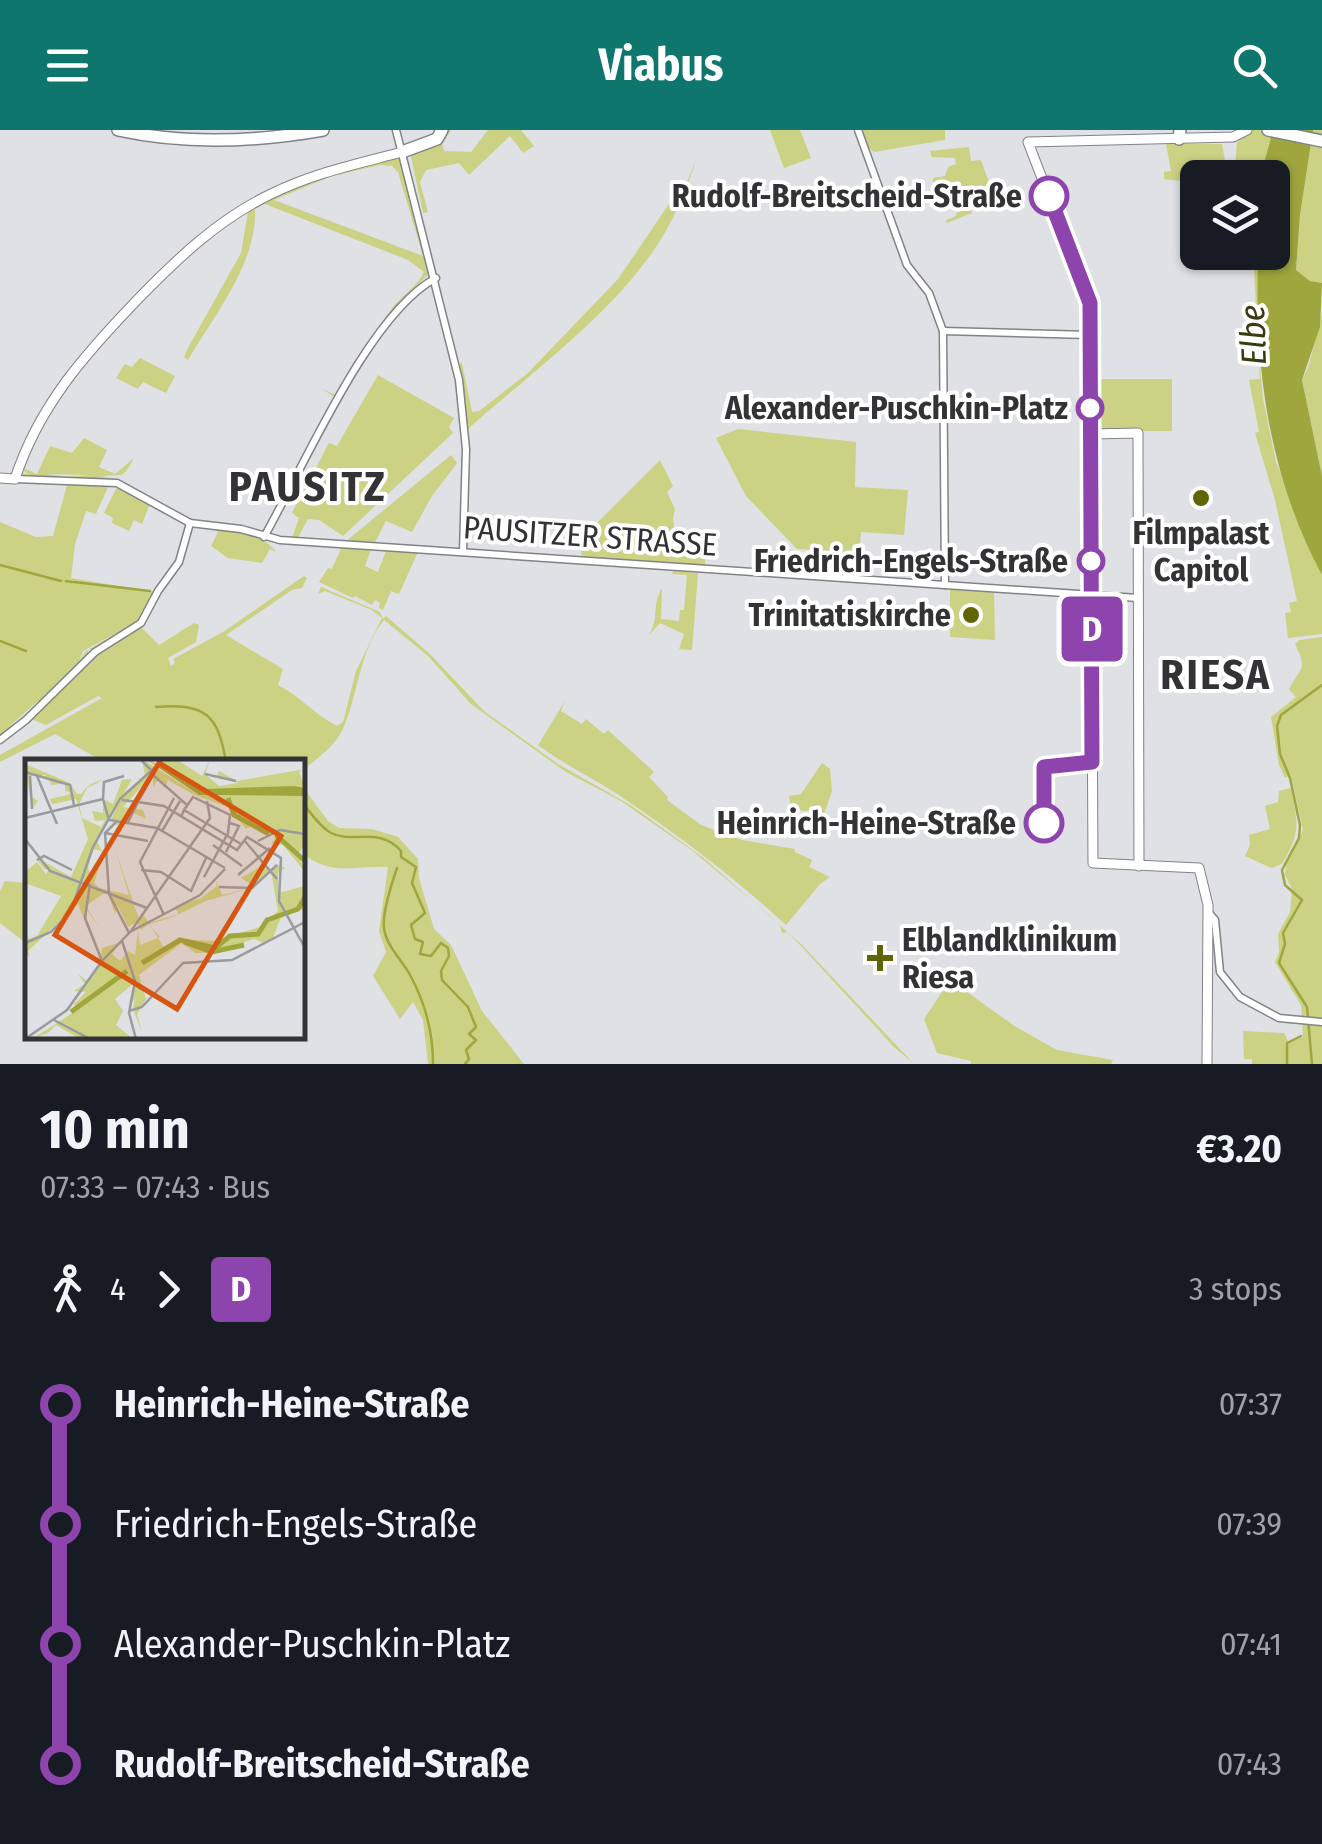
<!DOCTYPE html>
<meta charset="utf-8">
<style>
:root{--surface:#171b24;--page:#242831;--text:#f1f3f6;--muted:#9ea1a6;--accent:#0f766e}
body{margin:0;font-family:"Fira Sans Condensed",sans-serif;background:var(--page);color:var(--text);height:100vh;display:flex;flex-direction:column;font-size:38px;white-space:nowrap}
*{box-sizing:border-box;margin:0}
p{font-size:32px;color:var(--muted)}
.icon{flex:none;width:55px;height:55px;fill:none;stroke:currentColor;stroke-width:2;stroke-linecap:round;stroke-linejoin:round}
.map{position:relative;height:934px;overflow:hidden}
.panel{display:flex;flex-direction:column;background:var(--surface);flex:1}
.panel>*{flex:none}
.badge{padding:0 20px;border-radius:8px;font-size:35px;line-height:65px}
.fabs{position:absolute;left:1180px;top:30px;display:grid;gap:20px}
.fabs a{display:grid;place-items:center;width:110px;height:110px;border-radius:15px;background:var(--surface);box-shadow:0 2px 8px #0004;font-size:50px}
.map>.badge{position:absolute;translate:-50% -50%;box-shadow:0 0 0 5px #fff}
.legs{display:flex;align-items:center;gap:15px;height:110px;padding:0 40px;font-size:32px}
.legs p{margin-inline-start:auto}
.overview{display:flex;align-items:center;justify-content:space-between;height:170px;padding:0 40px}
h1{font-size:55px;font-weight:700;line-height:75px}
ul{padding:0 40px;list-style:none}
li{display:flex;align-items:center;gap:35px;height:120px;font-size:38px}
li i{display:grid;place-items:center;width:15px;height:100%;margin:0 12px;background:currentColor}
li i::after{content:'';width:25px;height:25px;margin:-12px;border:8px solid;border-radius:50%;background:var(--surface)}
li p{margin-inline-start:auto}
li:first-child i{background:linear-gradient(#0000 50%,currentColor 0)}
li:last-child i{background:linear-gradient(currentColor 50%,#0000 0)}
header{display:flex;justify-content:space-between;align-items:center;height:130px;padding:0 40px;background:var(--accent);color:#fff;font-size:45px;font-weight:700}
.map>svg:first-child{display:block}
.green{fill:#cbd283;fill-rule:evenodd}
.water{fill:#9fa63e}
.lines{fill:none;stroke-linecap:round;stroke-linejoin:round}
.stream{stroke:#9fa63e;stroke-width:2.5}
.minor-casing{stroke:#818386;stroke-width:9}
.major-casing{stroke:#818386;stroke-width:11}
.highway-casing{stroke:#818386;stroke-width:14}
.minor{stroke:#fff;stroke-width:6}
.major{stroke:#fff;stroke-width:9}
.highway{stroke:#fff;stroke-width:11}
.line-1-casing{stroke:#fff;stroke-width:22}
.line-1{stroke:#8e44ad;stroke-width:15}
.stop-1-dot{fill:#fff;stroke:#8e44ad;stroke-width:5}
.poi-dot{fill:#616501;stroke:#fff;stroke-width:4}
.labels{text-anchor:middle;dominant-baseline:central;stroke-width:8;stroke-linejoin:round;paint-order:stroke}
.stop-label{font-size:32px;font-weight:bold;fill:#333335;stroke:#fff;text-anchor:end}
.poi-label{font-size:32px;font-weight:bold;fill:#333335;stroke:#fff}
.street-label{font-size:32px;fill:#333335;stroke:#fff}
.water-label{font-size:35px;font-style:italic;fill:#393b10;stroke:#fff}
.district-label{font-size:42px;font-weight:bold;letter-spacing:2.5px;fill:#333335;stroke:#fff}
.inset-river{fill:none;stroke:#9fa63e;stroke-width:5}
.inset-road{fill:none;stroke:#9a9b9e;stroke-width:2.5}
.view{fill:#d65510;fill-opacity:0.15;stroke:#d65510;stroke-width:5}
.inset-edge{fill:none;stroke:#333335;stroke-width:5}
</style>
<header><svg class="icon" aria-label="menu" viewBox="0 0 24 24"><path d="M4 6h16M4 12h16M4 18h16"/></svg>Viabus<svg class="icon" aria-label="search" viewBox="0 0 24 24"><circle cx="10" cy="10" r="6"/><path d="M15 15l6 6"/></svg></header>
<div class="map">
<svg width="1322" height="934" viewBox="0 0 1322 934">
<rect width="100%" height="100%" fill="#dfe1e4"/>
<g class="green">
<path d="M445,0H451L442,14L444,21L471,22L488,0H521L534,16L523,23L510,6L469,45L459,33L426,40L420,52L428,82L423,83L411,27Z"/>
<path d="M770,0H800L811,28L784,38Z"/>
<path d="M862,0H945V10L874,22L869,18Z"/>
<path d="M1252,0H1273L1261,44L1264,47L1234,48L1237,12Z"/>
<path d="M1313,0H1322V153L1310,151L1296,140L1300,85Z"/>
<path d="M1166,14H1222L1228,47C1203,47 1184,53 1164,49V42L1171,41Z"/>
<path d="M969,17L971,31L981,30L994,67H990L985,58L978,59L977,67L969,73L972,83L947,93L946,90L956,86L958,80L946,57L934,58L933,48L945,46L948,37L956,34L955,28L932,27L930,21Z"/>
<path d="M697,27C685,66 668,104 642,136C599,193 523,250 468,299L459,234L462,233L472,282L479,281L528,243L618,149L673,68L669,56L687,52Z"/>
<path d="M396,28L400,30L429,144L399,172L336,268L322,259L336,265C354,235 372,205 393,177C402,166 419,154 424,142L408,130L265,74L255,79C258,131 214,186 188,230L184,227L188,218L241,123L248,82C179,118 44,262 23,338L37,344L50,316L72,323L84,308L107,320L99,337L115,344L134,328C122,350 124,344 102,346L115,350L64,347L90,345L48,344L61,346L60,349L24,346L22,343L29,345L22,339C44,248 178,119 257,73C299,48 348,35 396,28ZM380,35L392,36L398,42L423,126L274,70L329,47Z"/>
<path d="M1253,123H1258L1257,203L1263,269L1276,332L1322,445V504L1288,508L1285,483L1291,482L1289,473L1297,471L1275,370L1255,303L1259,302L1249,250L1260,249Z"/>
<path d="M1322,184V346L1302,250L1308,238Z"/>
<path d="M140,228L175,246L166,263L143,252L138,259L116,248L125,234L132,237Z"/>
<path d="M378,245L454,288L449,297L453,303L343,406L319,390L308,389L297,409L292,408L299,388L292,383L329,313L337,316Z"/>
<rect x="1094" y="249" width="78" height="52"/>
<path d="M738,299L856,312L855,357L908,360L904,405L861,402L859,427L841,426V421L797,419L746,366L716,308Z"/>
<path d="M451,325L457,333L432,366L412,402L386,391L374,414L345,412Z"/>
<path d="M660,330L673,356L667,362L675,379L673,388L675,403L706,405L705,435L702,437L582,429L581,420L590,400Z"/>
<path d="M0,350L112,357H108L96,384L86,381L75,414L71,448L155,462L139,490L120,501L137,493L92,522L90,519L118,502L83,521L80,529L87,520L91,525L74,541L78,544L96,524L140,496L159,515L194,493L199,495L196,512L168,528L171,536L175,533L173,529L223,502L304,446L307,448L302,458L292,460L226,505L283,539L278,555C300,566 315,585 337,596L343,592L356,541L382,488L372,480L325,461L318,464L321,457L380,482L383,489L386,486L430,524L484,581L558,634L632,676L705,729L803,816L914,934L894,917L802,817L787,802L782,803L780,796L770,786L694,722L621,671L566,642L471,574L428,526L384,490C358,523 359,565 342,601C334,617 316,629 303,640L302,632L102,631L55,604L0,632V625L102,568L98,566L46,595L31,589L75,547L72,543L41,574L38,571L5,600L38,575L0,609V392L36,407L53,406L67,355Z"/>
<path d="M120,358L150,373L142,394L134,390L129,401L112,393L113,388L104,383L116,359Z"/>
<path d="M221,399C243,401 263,405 276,422L270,419L262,433L228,428L211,416L218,402L215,400Z"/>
<path d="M342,416L383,419H371L365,436L378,442L386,421L418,422L399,464L391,461L383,480L379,478L380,473L375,470L372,475L355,466L353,468L319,452L328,438L332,439Z"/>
<path d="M673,441L698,443L692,520L679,519L684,504L660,493L649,505C660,486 651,476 662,458L661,489L679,491L680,480H684L687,445L672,444Z"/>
<path d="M950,459L994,462L995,510L950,507Z"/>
<path d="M1322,507V890L1302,887L1301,875L1275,832L1279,822L1278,804L1290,782L1292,759L1285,745L1286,735L1303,700L1291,645L1285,648L1279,635L1271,587L1296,567L1289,559C1301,536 1308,541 1295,514L1299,510Z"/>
<path d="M565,571L561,581L582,594L586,589L604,604L608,600L654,642L649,647L668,667L667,670L701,695L742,710L795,719V722L812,730L809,737L830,747L820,754L786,795C737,750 684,709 629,672C600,651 567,637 538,615Z"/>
<path d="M822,633L830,639L832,661L823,687L809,681L791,680L789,666L801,664Z"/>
<path d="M303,657L328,691L339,698L372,699L398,707L418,729L419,748L434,799L451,815L482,881L524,934H428L423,890L413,872L400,889L373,846L386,822L379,801L388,737C357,735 329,747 303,723Z"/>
<path d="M1291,658C1298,694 1301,702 1282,734L1271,738L1245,726L1250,715L1249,705L1270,699L1265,676L1278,672L1279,661Z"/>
<path d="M5,751L27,753V814L0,793V761Z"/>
<path d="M950,850L1016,897L1057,920L1113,930L1111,934H971V931L937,923L924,889Z"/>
<path d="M1302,892L1322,895V934H1252V929H1244L1243,901L1284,903L1288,911L1303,907Z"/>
</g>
<path class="water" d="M1273,0H1313L1300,85L1296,140L1310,151L1322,153L1320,197L1302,250L1322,346V445C1268,344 1254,236 1258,123L1272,122V48L1261,44Z"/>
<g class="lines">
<g class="stream">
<path d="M0,435L61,451"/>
<path d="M66,451L72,452"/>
<path d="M74,452L150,461"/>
<path d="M0,511L26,521"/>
<path d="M156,577C205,573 218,584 226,632"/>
<path d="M302,672C311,683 319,696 331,703C352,714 380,696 401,721V727L416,737L412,753L425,783L411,795L415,809L423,812L420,824L431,826L441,813L448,818L449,826L441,841L442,850L468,877L476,897L469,904L476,910L466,920L469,929L465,934"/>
<path d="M397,738C392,752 382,784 384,798C386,816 402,830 410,845C426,874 433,902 433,934"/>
<path d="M1287,934V913L1301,906"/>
<path d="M1312,934L1307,877L1279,833L1285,814L1283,803L1302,770L1285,755L1282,740L1299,708L1300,695L1290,648L1280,624L1277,596L1281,585L1322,555"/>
</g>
<defs>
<g id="minor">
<path d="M396,0L459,250L466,319L463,422"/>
<path d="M858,0L907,135L929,163L943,201L945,455"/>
<path d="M943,201L1089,205"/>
<path d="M16,349L117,353L190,393L241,399L280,410L1138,468"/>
<path d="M264,407C303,339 368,184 436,148"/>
<path d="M0,610L26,590L95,522L141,493L158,461L179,432L190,393"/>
<path d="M1209,783L1215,790L1220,842L1240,867L1279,888L1322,892"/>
</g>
<g id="major">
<path d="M1091,304L1138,303L1139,736"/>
<path d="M0,348L15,349C39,275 86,223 139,168C179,127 219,89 271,64C313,43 357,34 402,22"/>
<path d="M1207,934L1208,775L1199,738L1093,733L1090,173L1028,12L1233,7L1247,0"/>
</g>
<g id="highway">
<path d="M118,0C186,15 255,12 323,0"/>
<path d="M1268,0L1322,11"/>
<path d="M1179,9L1180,0"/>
<path d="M402,22L437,9L442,0"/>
</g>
</defs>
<use href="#minor" class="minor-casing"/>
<use href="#major" class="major-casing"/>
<use href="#highway" class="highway-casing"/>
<use href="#minor" class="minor"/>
<use href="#major" class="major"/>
<use href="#highway" class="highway"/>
</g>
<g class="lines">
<defs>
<path id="line-1" d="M1044,693V637L1092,632L1090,173L1049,66"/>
</defs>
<use href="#line-1" class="line-1-casing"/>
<use href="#line-1" class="line-1"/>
</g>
<g class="stop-1-dot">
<circle cx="1049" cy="66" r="18"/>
<circle cx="1090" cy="278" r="12"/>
<circle cx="1091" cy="431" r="12"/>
<circle cx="1044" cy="693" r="18"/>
</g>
<g class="poi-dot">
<circle cx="1201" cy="368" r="10"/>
<circle cx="971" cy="485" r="10"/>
<path d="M875 813h10v10h10v10h-10v10h-10v-10h-10v-10h10z"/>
</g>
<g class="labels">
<g class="stop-label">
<text x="1022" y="66">Rudolf-Breitscheid-Straße</text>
<text x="1068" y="278">Alexander-Puschkin-Platz</text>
<text x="1068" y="431">Friedrich-Engels-Straße</text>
<text x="1016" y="693">Heinrich-Heine-Straße</text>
</g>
<g class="poi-label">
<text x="1201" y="403">Filmpalast<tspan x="1201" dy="37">Capitol</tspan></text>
<text x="951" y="485" text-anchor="end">Trinitatiskirche</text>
<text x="902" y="810" text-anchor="start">Elblandklinikum<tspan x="902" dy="37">Riesa</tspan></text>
</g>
<g class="street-label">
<text transform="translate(590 406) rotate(4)">PAUSITZER STRASSE</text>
</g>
<g class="water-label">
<text transform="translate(1253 205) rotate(-92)">Elbe</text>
</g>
<g class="district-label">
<text x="308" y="357">PAUSITZ</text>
<text x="1216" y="545">RIESA</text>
</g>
</g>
<g transform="translate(25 629)">
<rect width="280" height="280" fill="#dfe1e4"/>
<path d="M117,0L174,36L280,37V86L273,95L280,113L258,86L246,85L251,77L228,66L221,70L203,48L169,36L143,21L141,26L134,19L128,28V15L98,48L118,51L121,60L109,54L104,64L91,66L86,61L95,40L72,82L77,92L68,90L63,109L68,120L67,109L74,108L69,124L75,129L104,136L89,87L114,160L118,155L124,164L153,155L150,147L176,139L192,127L190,119L197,136L230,128L216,119L238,106L231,96L246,112L230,128L181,142L156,154L142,160L125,165L139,189L154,180L188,182L235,168L253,152L246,112L252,105L260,109L253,114V134L280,127V150L258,153L247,181L228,190L239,184L229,180L188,194H170L157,184L114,216L121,240L112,255L117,273L108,250L110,239L106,245L104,244L109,224L90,240L98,252L91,266L108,280H55L31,266L23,274L7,280L52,251L49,245L61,233L49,232L60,225L53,215L62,222L76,202L53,145L3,192L5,198L0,192V181L12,177L36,137L0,124V113L12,103L21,115L24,111L19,110L13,102L14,100L46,118L63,80L51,40L27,45L25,40L50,34L40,32V24L27,26L20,16L6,17V37L13,42L7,50L0,5L45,24L52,35H56L61,29L66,25L71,23L78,21L62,29L54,45L57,59L76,68L80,61L70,62L67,52L78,54V40L88,45L97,21L107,20L99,34L120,16ZM82,132L90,155L92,146L103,168L111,163L116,171L124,165L135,178L115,186L113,171L110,196L103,192L95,202L87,195L96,183L77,189L76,200L62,161V151L75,170L61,147ZM129,0H151L177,17L185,0L180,15L194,27L213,24L192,17L194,12L212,22L280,10L274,12L280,29L184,32Z" fill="#cbd283" fill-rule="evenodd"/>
<path d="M121,0L178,30L269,27L280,29V37L174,36Z" fill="#9fa63e"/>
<path class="inset-river" d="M203,39L209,56L244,75M251,76L280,102M159,183L187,193L219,186M117,204L155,181L190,189L205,177L233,175L242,161L273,150L280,138M46,253L102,212"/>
<path class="inset-road" d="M115,0L129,14L113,43L139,47L212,91L222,78L256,99L254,142L280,189M0,13L45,26L49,46M180,15L211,22M128,16L162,46M5,17L7,50M12,17L32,65M78,40L84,61L132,69L200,109M78,40L79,23L99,17M97,41L113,43L102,65M159,51L168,38L205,56L203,74L179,118M156,58L159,51L216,85M0,59L78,40M91,63L80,74L84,135L104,174M137,72L155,42M80,74L123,82M0,80L25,112L122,149M219,81L252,120M233,82L255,71L280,75M188,86L217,107M201,93L214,67L205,64M12,101L19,97L47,111M116,111L136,113L166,132L181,99M213,116L245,89M194,128L227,129L252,106M139,156L115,103L149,39M105,173L175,136L200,110M97,182L110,222L104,254L111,280M0,184L26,173L45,154L68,88L95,40L139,0M78,201L106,172L185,59L182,42M104,252L117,248L158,204L207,201L280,163M29,261L65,280M0,280L42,251L77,202L60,159L65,125"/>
<path class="view" d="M134,4L256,77L152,250L30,176Z"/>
<rect width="280" height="280" class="inset-edge"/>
</g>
</svg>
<div class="fabs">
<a><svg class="icon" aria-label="layers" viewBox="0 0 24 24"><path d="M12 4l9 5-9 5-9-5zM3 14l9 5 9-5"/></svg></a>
</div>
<b class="badge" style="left:1092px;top:499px;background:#8e44ad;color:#fff">D</b>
</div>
<section class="panel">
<div class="overview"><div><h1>10 min</h1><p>07:33 – 07:43 · Bus</p></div><b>€3.20</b></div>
<div class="legs"><svg class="icon" aria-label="walk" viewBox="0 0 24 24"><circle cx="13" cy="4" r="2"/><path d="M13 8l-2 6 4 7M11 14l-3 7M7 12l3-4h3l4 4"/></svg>4<svg class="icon" aria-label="forward" viewBox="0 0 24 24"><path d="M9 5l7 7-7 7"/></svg><b class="badge" style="background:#8e44ad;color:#fff">D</b><p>3 stops</p></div>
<ul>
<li><i style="color:#8e44ad"></i><b>Heinrich-Heine-Straße</b><p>07:37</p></li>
<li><i style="color:#8e44ad"></i><span>Friedrich-Engels-Straße</span><p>07:39</p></li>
<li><i style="color:#8e44ad"></i><span>Alexander-Puschkin-Platz</span><p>07:41</p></li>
<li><i style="color:#8e44ad"></i><b>Rudolf-Breitscheid-Straße</b><p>07:43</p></li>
</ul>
</section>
